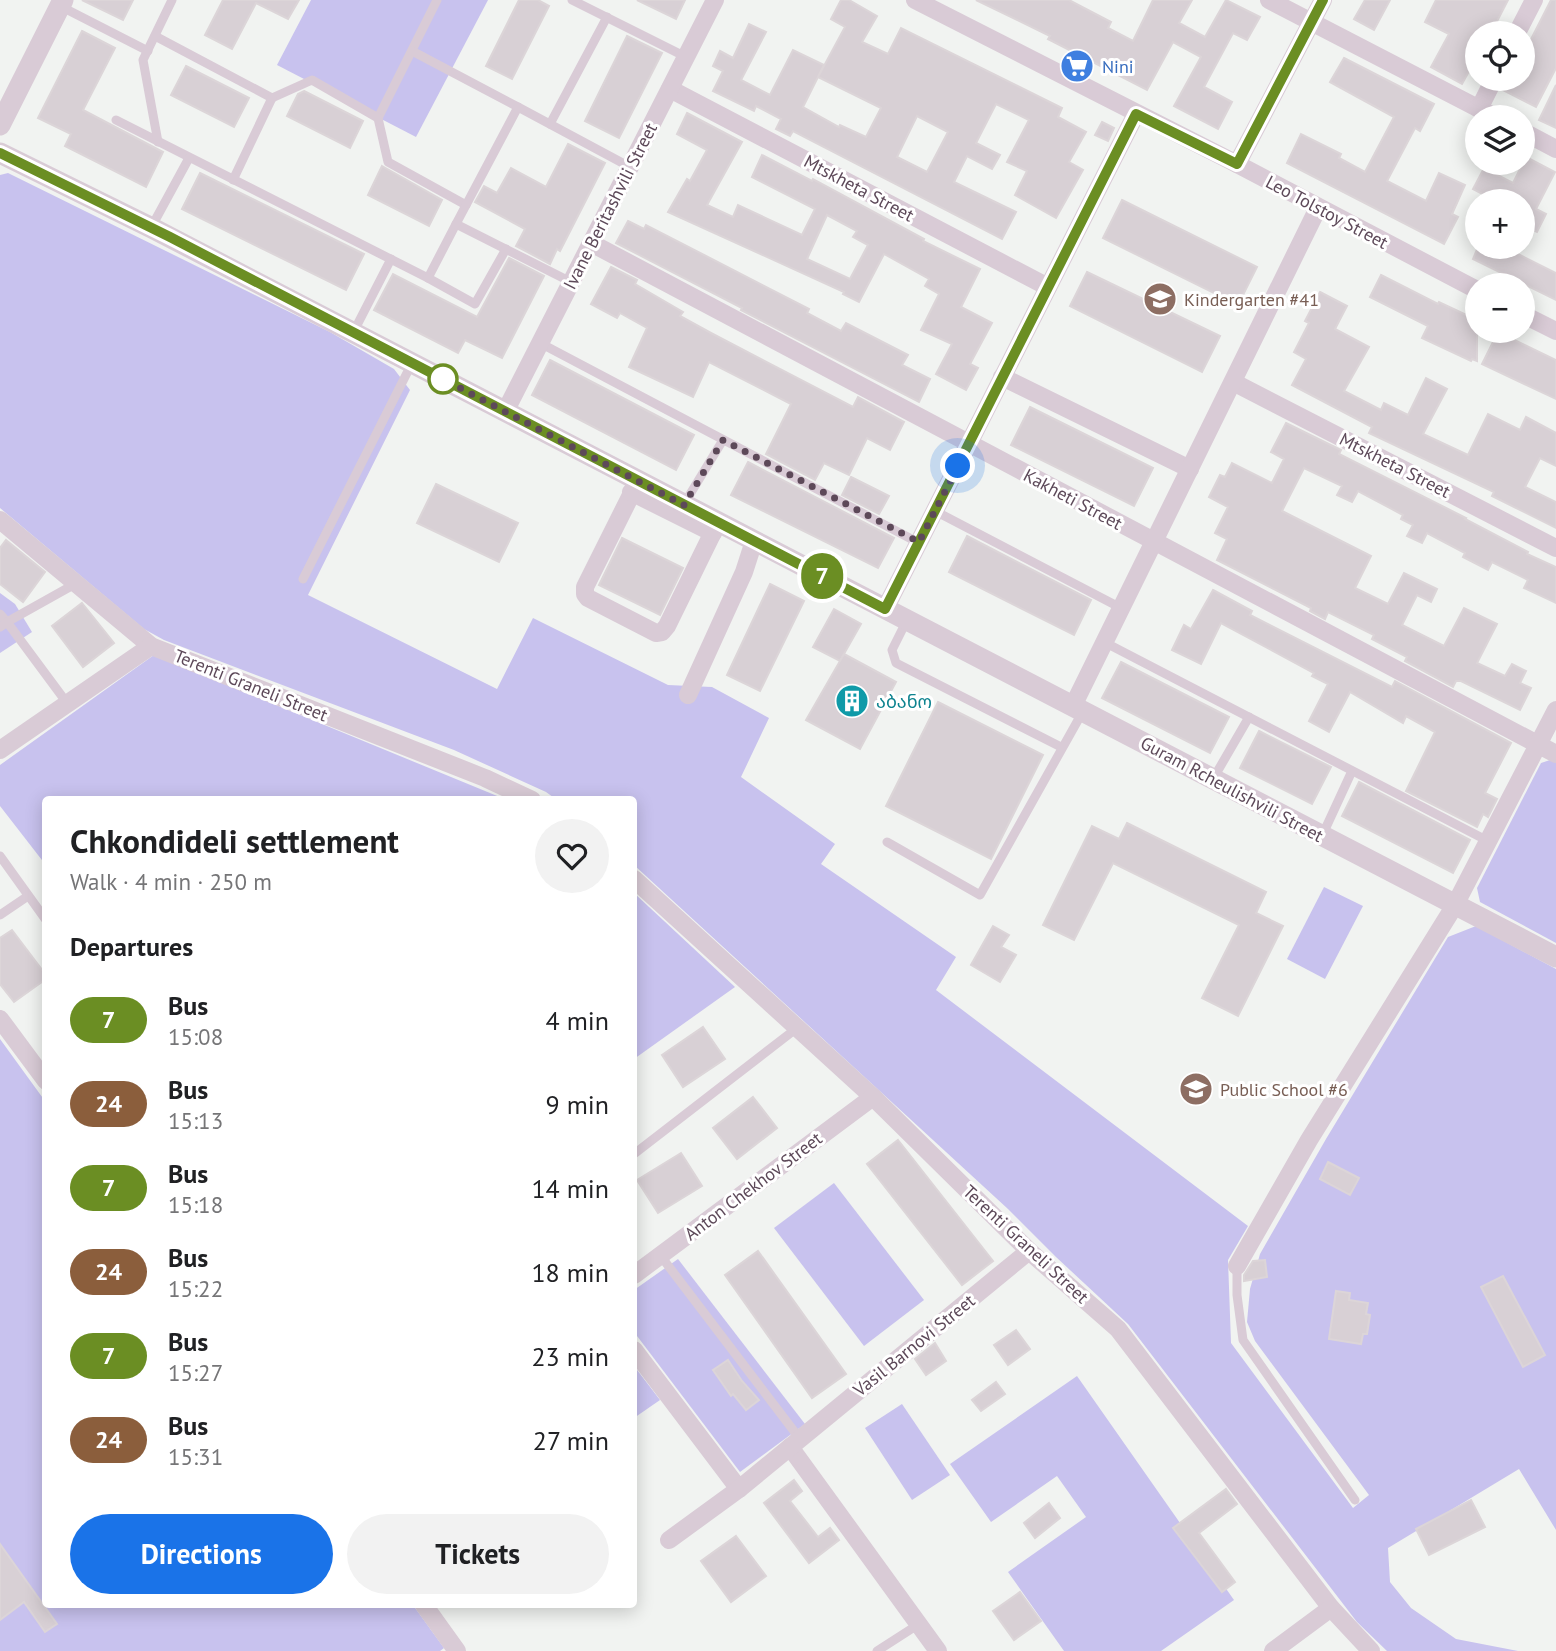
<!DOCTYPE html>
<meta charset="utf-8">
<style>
:root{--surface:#fff;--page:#f2f2f2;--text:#202124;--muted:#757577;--accent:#1a73e8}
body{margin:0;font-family:"PT Sans","Noto Sans Georgian",sans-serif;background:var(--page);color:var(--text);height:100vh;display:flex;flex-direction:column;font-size:26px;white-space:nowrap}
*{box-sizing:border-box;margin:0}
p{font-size:23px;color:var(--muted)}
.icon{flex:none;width:38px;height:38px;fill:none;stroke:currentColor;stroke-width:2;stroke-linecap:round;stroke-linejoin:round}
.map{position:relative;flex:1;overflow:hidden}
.sheet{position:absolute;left:42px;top:796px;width:595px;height:812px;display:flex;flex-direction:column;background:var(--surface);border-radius:7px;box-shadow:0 4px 18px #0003}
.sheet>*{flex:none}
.badge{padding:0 14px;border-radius:23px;font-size:24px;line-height:46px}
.buttons{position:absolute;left:1465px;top:21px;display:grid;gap:14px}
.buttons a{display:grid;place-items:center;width:70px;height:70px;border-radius:50%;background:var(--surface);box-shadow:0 4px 18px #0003;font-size:35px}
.you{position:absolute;width:35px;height:35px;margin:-18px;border:5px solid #fff;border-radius:50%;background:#1a73e8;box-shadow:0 0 0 10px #1a73e833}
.map>.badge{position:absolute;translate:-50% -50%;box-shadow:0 0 0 4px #fff}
h2{padding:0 28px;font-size:26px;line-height:63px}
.round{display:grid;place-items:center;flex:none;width:74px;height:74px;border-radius:37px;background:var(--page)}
.headline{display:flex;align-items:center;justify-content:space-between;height:119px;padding:0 28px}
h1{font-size:33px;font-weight:600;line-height:52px}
.cta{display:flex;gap:14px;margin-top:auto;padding:14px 28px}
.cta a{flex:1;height:80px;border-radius:42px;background:var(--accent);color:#fff;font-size:28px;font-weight:600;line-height:80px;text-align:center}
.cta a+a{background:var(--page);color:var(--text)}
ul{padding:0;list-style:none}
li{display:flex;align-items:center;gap:21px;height:84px;padding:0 28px}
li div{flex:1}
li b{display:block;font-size:26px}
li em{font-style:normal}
li .badge{min-width:77px;font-weight:700;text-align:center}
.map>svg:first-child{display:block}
.green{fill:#c8c2ee}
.building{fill:#d8d0d5;stroke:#dcd5d8;stroke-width:2;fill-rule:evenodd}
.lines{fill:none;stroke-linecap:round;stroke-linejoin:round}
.service{stroke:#d9cbd6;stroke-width:9}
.minor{stroke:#d9cbd6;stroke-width:18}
.tertiary{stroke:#d9cbd6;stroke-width:21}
.line-casing{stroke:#fff;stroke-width:16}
.line{stroke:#6b8e23;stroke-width:10}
.walk{stroke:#5d4959;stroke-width:7;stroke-dasharray:0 12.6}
.stop-dot{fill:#fff;stroke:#6b8e23;stroke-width:3.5}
.labels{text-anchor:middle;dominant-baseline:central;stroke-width:6;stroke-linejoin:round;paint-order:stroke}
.shop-label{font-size:18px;fill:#366cbe;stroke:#fff;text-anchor:start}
.street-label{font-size:18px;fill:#5d4959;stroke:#fff}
.education-label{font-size:18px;fill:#785e54;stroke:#fff;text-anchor:start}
.culture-label{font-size:18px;fill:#0d838f;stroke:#fff;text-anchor:start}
</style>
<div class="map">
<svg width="1556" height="1651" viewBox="0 0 1556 1651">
<rect width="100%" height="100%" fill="#f1f3f1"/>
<g class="green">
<path d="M311,0H488L416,137L277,65Z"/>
<path d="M8,173L330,332L394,369L410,390L308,595L497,689L533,618L668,685L712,687L769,718L741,777L835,844L821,864L956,957L936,990L1248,1226L1228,1260L1231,1343L1353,1508L1369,1495L1255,1341L1247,1322L1250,1289L1260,1254L1326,1139L1448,937L1476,926L1556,969V1530L1519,1469L1388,1548L1390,1582L1411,1608L1456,1639L1518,1651H1387L1357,1622L1128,1324L1056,1257L1008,1209L634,865V800H557L546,792L454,750L164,640L144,629L0,508V175Z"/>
<path d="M0,593L15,604L32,632L0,653Z"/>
<path d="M154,655L507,800H46L45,864L0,806V765Z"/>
<path d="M1553,759L1556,761V943L1480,902L1477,888L1541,763Z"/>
<path d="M1324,887L1363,906L1325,979L1287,959Z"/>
<path d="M634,893L735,987L634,1059Z"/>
<path d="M0,1039L45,1101L46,1605H413L444,1648L440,1651H0Z"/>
<path d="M834,1183L924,1300L864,1346L774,1228Z"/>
<path d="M678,1259L805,1424L740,1472L634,1332V1290Z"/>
<path d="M634,1366L660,1400L634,1418Z"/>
<path d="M1077,1376L1234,1600L1161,1651H1064L1008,1572L1086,1517L1057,1476L991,1522L950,1464Z"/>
<path d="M902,1404L950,1475L912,1500L865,1428Z"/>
</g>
<g class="building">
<path d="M82,0H133L123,20Z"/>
<path d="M223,0H299L288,19L256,3L232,49L205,35Z"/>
<path d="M519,0H538L549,6L512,79L486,66Z"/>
<path d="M637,0H685L676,19Z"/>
<path d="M841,0H849L877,16L862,42L888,54L901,28L1062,108L1058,117L1086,132L1069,162L1083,170L1056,218L1015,195L1027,171L1007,162L1029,120L996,104L976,143L1000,155L992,169L967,156L954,182L1016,212L1002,239L793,131L790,136L776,129L781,119L756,106L754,111L713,91L723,71L713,66L720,51L733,58L749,24L766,32L741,80L770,95L793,50L824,65L803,107L839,127L840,125L866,137L881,108L818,77L845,27L831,19ZM917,116L948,132L927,172L897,157Z"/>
<path d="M976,0H1069L1111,22L1108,28L1133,41L1153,0H1192L1179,23L1205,37L1226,0L1260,17L1247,40L1233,33L1204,87L1232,102L1218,129L1174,106L1201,57L1173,42L1147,90L1048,39L1050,36Z"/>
<path d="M1365,0H1390L1374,30L1354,19Z"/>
<path d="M1436,0H1508L1491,33H1477V57L1462,84L1431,67L1449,34L1425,22Z"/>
<path d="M1551,0H1556V68L1536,107L1503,90L1509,79H1522V57Z"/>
<path d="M82,31L115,48L83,110L163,152L146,187L65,146L71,134L38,118Z"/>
<path d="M627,36L662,53L619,138L585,121Z"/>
<path d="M1344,58L1434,104L1420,131L1415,128L1387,181L1426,201L1439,173L1465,185L1452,214L1458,217L1444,244L1287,163L1301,134L1341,154L1339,158L1365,172L1394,117L1330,82Z"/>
<path d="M186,66L249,98L234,127L171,95Z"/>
<path d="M1556,85V128L1539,120Z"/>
<path d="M304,91L363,121L350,148L287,116L298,94Z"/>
<path d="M687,113L742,142L707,205L733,217L738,205L802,235L815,209L752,177L762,155L812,181L813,179L924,239L923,241L980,269L961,307L992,323L970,364L978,368L966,390L936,374L952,344L921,330L939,294L925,286L929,279L884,254L859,302L843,294L844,292L668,212L687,179L690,181L707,150L677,134ZM827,215L857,231L853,237L868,245L850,279L807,259Z"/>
<path d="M1102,122L1114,128L1108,141L1095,135Z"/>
<path d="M568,144L605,163L560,251L557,249L550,264L516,246L525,229L475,202L484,186L497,193L511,168L546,187Z"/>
<path d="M1526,157L1555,172L1536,209L1546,214L1537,232L1527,227L1522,236V201H1496L1473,189L1484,168L1513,183Z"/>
<path d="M382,166L442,200L429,226L368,195Z"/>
<path d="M200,173L364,254L346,290L182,209Z"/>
<path d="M1122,200L1257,267L1238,305L1103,238Z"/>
<path d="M628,221L644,229L646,225L809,309L807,313L841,331L846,323L908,355L902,365L930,379L919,402L741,310L742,308L616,243Z"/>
<path d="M1478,247H1504L1556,273V300L1473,259Z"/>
<path d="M509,258L544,276L502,358L465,340L458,353L374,310L393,274L477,317Z"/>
<path d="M611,267L637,280L635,284L683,312L680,316L711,333L853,407L858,397L904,422L890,450L867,438L849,475L824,463L815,480L766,454L791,404L709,362L693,397L629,367L647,328L620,313L617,318L591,304Z"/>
<path d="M1087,272L1220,336L1202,372L1070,306Z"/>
<path d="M1381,275L1438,304L1439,302L1477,320V361L1472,359L1471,361L1422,338L1428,326L1370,297Z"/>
<path d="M1320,292L1347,306L1335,329L1369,347L1344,391L1381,410L1384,403L1408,415L1426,378L1447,389L1423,434L1468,455L1488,414L1520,430L1526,417L1556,433V466L1540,458L1525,487L1556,502V528L1492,496L1494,492L1369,433L1372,427L1292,385L1306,359L1294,352L1309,323L1305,321Z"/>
<path d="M1498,332L1556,360V399L1482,364Z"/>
<path d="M550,360L694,435L676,470L532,395Z"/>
<path d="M1030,407L1153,468L1134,506L1011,445Z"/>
<path d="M1286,423L1341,450L1339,454L1466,518L1465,519L1528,552L1527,554L1556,567V603L1524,588L1528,580L1492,562L1488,570L1463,557L1465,553L1427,533L1422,543L1407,536L1413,525L1401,519L1403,515L1358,491L1352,502L1337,495L1342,486L1304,468L1282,511L1371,556L1355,588L1388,604L1404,573L1437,589L1431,602L1417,595L1402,625L1444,646L1464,608L1497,624L1477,663L1505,676L1512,664L1526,671L1520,683L1531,688L1520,710L1461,681H1456L1453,687L1405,661L1407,657L1372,639L1374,635L1328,612L1325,619L1310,611L1311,608L1217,560L1227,539L1215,533L1228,507L1209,497L1220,475L1225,477L1232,463L1272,483L1284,459L1271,452Z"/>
<path d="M748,462L894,538L878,568L731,495Z"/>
<path d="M851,477L889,496L879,514L842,495Z"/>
<path d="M436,484L518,523L499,562L417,523Z"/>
<path d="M967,536L1091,600L1074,635L949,572Z"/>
<path d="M622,538L683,568L660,615L599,585Z"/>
<path d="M6,540L45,572L23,602L0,584V548Z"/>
<path d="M770,584L804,601L760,691L727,675Z"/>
<path d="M1213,590L1252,611L1250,615L1392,687L1395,681L1511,743L1485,793L1497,799L1488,817L1483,814L1477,827L1406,791L1435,732L1406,716L1403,723L1350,692L1329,732L1309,721L1328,684L1312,676L1314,673L1221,623L1201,664L1172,650L1184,625L1191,629Z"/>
<path d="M82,603L114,643L83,667L52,626Z"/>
<path d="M834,609L861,624L840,661L813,647Z"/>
<path d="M844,654L896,682L860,749L806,720Z"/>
<path d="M1121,662L1229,717L1210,753L1102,698Z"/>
<path d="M938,702L1043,755L991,859L886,806Z"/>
<path d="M1259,731L1331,767L1312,804L1240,768Z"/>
<path d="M1359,782L1470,840L1453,873L1342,816Z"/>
<path d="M1127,823L1266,892L1256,913L1283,926L1238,1016L1202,998L1239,925L1113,863L1074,940L1043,925L1092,826L1119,839Z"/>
<path d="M993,926L1009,935L1001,947L1016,955L1000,982L971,965Z"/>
<path d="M12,930L46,975V979L14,1002L0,984V938Z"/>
<path d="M703,1027L725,1059L683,1087L662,1055Z"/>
<path d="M753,1097L777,1128L737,1159L713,1128Z"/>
<path d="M898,1140L993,1261L962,1285L867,1164Z"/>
<path d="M681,1153L702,1186L658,1213L637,1180Z"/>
<path d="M1328,1162L1359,1178L1350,1195L1320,1179Z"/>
<path d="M758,1251L846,1374L812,1398L725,1275Z"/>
<path d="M1265,1260L1267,1277L1244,1281V1275L1253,1261Z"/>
<path d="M1503,1276L1545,1355L1523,1367L1481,1287Z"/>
<path d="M1336,1291L1350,1293L1349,1300L1368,1303L1366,1314L1370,1315L1367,1334H1363L1361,1344L1329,1339Z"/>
<path d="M1016,1330L1030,1349L1008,1365L994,1345Z"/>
<path d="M935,1343L946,1361L926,1375L915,1359Z"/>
<path d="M728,1360L742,1381L759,1400L746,1410L733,1394L731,1396L713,1370Z"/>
<path d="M996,1382L1005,1394L981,1411L972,1400Z"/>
<path d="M794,1480L802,1491L790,1501L818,1537L830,1528L839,1540L809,1563L764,1503Z"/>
<path d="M1226,1489L1237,1504L1199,1533L1235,1582L1222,1592L1173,1528Z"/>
<path d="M1471,1500L1485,1527L1429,1555L1416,1529Z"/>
<path d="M1049,1503L1060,1518L1035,1538L1024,1523Z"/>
<path d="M736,1536L766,1576L731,1602L701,1561Z"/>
<path d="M0,1544L57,1624L45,1632L24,1602L0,1620Z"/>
<path d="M1020,1592L1041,1621L1014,1640L993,1611Z"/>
</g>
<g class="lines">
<g class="service">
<path d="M437,0L378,118L388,162L466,205"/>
<path d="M572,0L686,57"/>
<path d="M60,6L148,51"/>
<path d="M155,36L272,98L312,80L378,118"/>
<path d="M412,51L518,107"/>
<path d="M116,120L428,278L456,224L571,282"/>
<path d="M550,124L607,17"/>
<path d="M158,142L143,60L172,0"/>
<path d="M233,180L272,98"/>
<path d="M456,224L518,107L630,167"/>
<path d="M152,226L189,158"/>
<path d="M428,278L475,304L506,249"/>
<path d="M354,331L391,259"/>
<path d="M540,343L919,543"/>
<path d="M684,504L723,440"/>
<path d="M935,511L1121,608"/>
<path d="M303,579L412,363"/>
<path d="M0,614L7,622L75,584"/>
<path d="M907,620L892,650L896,663L1061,747"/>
<path d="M0,627L7,622L67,703"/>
<path d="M1104,642L1488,841"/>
<path d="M1213,779L1249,717"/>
<path d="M1322,836L1352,771"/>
<path d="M887,842L980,895L1082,713"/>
<path d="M0,856L46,920"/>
<path d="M0,915L28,896"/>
<path d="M634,1154L797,1028"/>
<path d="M660,1255L800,1439"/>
<path d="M1237,1266V1295L1243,1340L1355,1500"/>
<path d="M877,1651L919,1624"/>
</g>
<g class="minor">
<path d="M915,0L1237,164L1477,290"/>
<path d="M1269,0L1495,117"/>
<path d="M1517,33L1534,0"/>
<path d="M670,89L1048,287"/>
<path d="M1479,109L1494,79"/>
<path d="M1522,131L1556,149"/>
<path d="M1237,164L1323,0"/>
<path d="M591,243L1556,754"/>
<path d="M1522,314L1556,331"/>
<path d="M1002,377L1190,469"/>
<path d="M1233,382L1556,548"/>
<path d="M505,412L715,0"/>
<path d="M638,481L585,587V594L588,598L656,633L662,632L667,626L718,522"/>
<path d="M631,492L713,533"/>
<path d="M0,520L151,646L485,778L532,800"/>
<path d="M885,609L1136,114"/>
<path d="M688,695L744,572L754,541"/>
<path d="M1073,706L1318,208"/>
<path d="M0,750L151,646"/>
<path d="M634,879L873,1097L1029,1251L1118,1329L1331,1608L1371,1651"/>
<path d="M0,1019L46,1081"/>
<path d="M1237,1266L1309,1140L1455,905L1556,710"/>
<path d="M634,1275L873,1097"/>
<path d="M634,1350L739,1489"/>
<path d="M790,1447L938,1651"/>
<path d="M669,1540L739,1489L1029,1251"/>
<path d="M424,1605L457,1651"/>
<path d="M1273,1651L1331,1608"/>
</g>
<g class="tertiary">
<path d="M0,125L63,0"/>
<path d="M0,153L152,228L1556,957"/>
</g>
</g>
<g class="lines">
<defs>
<path id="line" d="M0,153L170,237L885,609L1136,114L1237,164L1323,0"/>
</defs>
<use href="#line" class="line-casing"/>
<use href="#line" class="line"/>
<path class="walk" d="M443,379L435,375L684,505L723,440L919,542L958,466"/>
</g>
<defs>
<symbol id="supermarket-disc" viewBox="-11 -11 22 22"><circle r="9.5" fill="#3f7fe0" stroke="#fff"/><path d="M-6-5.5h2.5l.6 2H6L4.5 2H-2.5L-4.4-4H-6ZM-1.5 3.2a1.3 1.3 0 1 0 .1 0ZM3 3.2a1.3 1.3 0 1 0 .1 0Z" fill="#fff"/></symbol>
<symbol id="school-disc" viewBox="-11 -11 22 22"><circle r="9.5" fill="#8d6e63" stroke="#fff"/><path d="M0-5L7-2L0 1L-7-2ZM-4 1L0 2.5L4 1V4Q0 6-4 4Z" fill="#fff"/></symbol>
<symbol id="building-disc" viewBox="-11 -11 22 22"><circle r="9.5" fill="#0f9aa8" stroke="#fff"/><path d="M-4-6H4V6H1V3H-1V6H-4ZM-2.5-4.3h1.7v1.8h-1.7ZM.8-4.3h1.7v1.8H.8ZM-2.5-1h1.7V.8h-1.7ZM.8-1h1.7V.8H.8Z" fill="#fff"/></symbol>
</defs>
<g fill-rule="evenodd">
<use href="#supermarket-disc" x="1058" y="47" width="38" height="38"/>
<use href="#school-disc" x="1141" y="280" width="38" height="38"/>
<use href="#building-disc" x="833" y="682" width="38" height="38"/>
<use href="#school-disc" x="1177" y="1070" width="38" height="38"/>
</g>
<circle class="stop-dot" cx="443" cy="379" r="14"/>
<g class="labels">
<g class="shop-label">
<text x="1102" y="66">Nini</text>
</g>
<g class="street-label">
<text transform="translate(859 188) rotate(28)">Mtskheta Street</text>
<text transform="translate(610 206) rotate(-63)">Ivane Beritashvili Street</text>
<text transform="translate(1327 212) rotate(28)">Leo Tolstoy Street</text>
<text transform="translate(1395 465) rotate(27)">Mtskheta Street</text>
<text transform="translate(1073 499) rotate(28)">Kakheti Street</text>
<text transform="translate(251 685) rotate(22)">Terenti Graneli Street</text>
<text transform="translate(1232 789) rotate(28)">Guram Rcheulishvili Street</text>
<text transform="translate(753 1186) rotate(-37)">Anton Chekhov Street</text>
<text transform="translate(1026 1244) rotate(43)">Terenti Graneli Street</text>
<text transform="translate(914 1345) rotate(-39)">Vasil Barnovi Street</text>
</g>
<g class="education-label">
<text x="1184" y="299">Kindergarten #41</text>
<text x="1220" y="1089">Public School #6</text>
</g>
<g class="culture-label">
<text x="876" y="701">აბანო</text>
</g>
</g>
</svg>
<div class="buttons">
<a><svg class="icon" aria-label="locate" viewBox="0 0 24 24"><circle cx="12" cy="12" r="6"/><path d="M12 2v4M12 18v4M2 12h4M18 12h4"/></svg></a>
<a><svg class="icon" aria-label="layers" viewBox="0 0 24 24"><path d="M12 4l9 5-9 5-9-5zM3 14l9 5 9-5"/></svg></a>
<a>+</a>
<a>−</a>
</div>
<div class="you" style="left:958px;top:466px"></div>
<b class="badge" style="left:822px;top:576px;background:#6b8e23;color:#fff">7</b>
<section class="sheet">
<div class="headline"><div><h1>Chkondideli settlement</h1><p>Walk · 4 min · 250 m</p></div><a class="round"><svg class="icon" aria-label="heart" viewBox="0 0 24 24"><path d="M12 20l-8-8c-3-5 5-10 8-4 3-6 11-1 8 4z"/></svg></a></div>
<h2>Departures</h2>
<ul>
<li><span class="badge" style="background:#6b8e23;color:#fff">7</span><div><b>Bus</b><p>15:08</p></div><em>4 min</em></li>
<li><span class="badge" style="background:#8b5e3c;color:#fff">24</span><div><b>Bus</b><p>15:13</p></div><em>9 min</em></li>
<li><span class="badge" style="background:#6b8e23;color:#fff">7</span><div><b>Bus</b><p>15:18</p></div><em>14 min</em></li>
<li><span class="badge" style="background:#8b5e3c;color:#fff">24</span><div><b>Bus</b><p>15:22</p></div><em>18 min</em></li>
<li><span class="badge" style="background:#6b8e23;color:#fff">7</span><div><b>Bus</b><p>15:27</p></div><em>23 min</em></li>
<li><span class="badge" style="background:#8b5e3c;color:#fff">24</span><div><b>Bus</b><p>15:31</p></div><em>27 min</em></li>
</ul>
<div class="cta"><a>Directions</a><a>Tickets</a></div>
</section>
</div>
